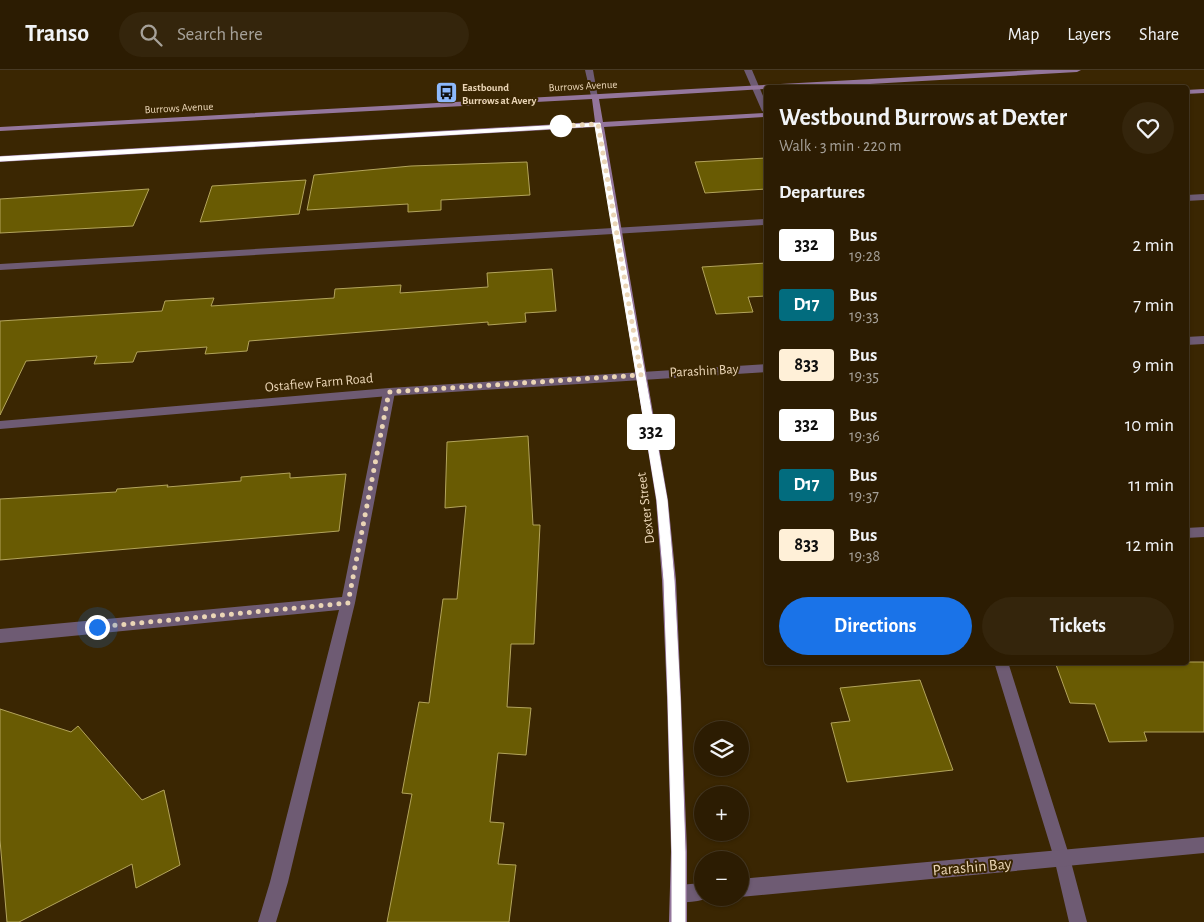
<!DOCTYPE html>
<meta charset="utf-8">
<style>
:root{--surface:#2c1c02;--page:#34250c;--text:#f1f3f6;--muted:#a6a199;--line:#483a24;--accent:#1a73e8}
body{margin:0;font-family:"Alegreya Sans",sans-serif;background:var(--page);color:var(--text);height:100vh;display:flex;flex-direction:column;font-size:19px;white-space:nowrap}
*{box-sizing:border-box;margin:0}
p{font-size:16px;color:var(--muted)}
.icon{flex:none;width:28px;height:28px;fill:none;stroke:currentColor;stroke-width:2;stroke-linecap:round;stroke-linejoin:round}
.map{position:relative;flex:1;overflow:hidden}
.drawer{position:absolute;left:764px;top:15px;width:425px;height:580px;display:flex;flex-direction:column;background:var(--surface);border-radius:5px;box-shadow:0 1px 4px #0004,0 0 0 1px var(--line)}
.drawer>*{flex:none}
.badge{padding:0 10px;border-radius:4px;font-size:18px;line-height:32px}
.fabs{position:absolute;left:694px;top:651px;display:grid;gap:10px}
.fabs a{display:grid;place-items:center;width:55px;height:55px;border-radius:50%;background:var(--surface);box-shadow:0 1px 4px #0004,0 0 0 1px var(--line);font-size:25px}
.you{position:absolute;width:25px;height:25px;margin:-12px;border:4px solid #fff;border-radius:50%;background:#1a73e8;box-shadow:0 0 0 8px #1a73e833}
.map>.badge{position:absolute;translate:-50% -50%;box-shadow:0 0 0 2px #fff}
h2{padding:0 15px;font-size:19px;line-height:45px}
.round{display:grid;place-items:center;flex:none;width:52px;height:52px;border-radius:26px;background:var(--page)}
.head{display:flex;align-items:center;justify-content:space-between;height:85px;padding:0 15px}
h1{font-size:24px;font-weight:700;line-height:38px}
.primary-button{display:flex;gap:10px;margin-top:auto;padding:10px 15px}
.primary-button a{flex:1;height:58px;border-radius:30px;background:var(--accent);color:#fff;font-size:20px;font-weight:700;line-height:58px;text-align:center}
.primary-button a+a{background:var(--page);color:var(--text)}
ul{padding:0;list-style:none}
li{display:flex;align-items:center;gap:15px;height:60px;padding:0 15px}
li div{flex:1}
li b{display:block;font-size:19px}
li em{font-style:normal}
li .badge{min-width:55px;font-weight:700;text-align:center}
header{display:flex;align-items:center;gap:30px;box-sizing:border-box;height:70px;padding:0 25px;background:var(--surface);border-bottom:1px solid var(--line)}
header strong{font-size:24px}
nav{display:flex;gap:28px;margin-inline-start:auto;font-size:18px}
.search{width:350px;height:45px;background:var(--page);display:flex;align-items:center;gap:12px;box-sizing:border-box;padding:0 18px;border-radius:28px;color:var(--muted);font-size:19px}
.map>svg:first-child{display:block}
.building{fill:#695b03;stroke:#b3a45b}
.lines{fill:none;stroke-linecap:round;stroke-linejoin:round}
.lane{fill:#6e5b73;fill-rule:evenodd}
.street{fill:#6e5b73;fill-rule:evenodd}
.secondary{fill:#94769c;fill-rule:evenodd}
.line{fill:#fff;stroke:#fff}
.walk{stroke:#ead5b6;stroke-width:5;stroke-dasharray:0 9}
.stop-dot{fill:#fff;stroke:#fff;stroke-width:2.5}
.labels{text-anchor:middle;dominant-baseline:central;stroke-width:4;stroke-linejoin:round;paint-order:stroke}
.far-street-label{font-size:11px;fill:#ead5b6;stroke:#3a2602}
.far-poi-label{font-size:11px;font-weight:bold;fill:#ead5b6;stroke:#3a2602;text-anchor:start}
.street-label{font-size:14px;fill:#ead5b6;stroke:#3a2602}
.near-street-label{font-size:16px;fill:#ead5b6;stroke:#3a2602}
</style>
<header>
<strong>Transo</strong>
<div class="search"><svg class="icon" aria-label="search" viewBox="0 0 24 24"><circle cx="10" cy="10" r="6"/><path d="M15 15l6 6"/></svg>Search here</div>
<nav><a>Map</a><a>Layers</a><a>Share</a></nav>
</header>
<div class="map">
<svg width="1204" height="852" viewBox="0 0 1204 852">
<rect width="100%" height="100%" fill="#3a2602"/>
<g class="building">
<path d="M766,88V119L705,123L695,92Z"/>
<path d="M527,92L530,125L441,130V140L408,142V134L307,140L314,105L411,96Z"/>
<path d="M306,110L299,144L200,152L212,116Z"/>
<path d="M149,119L133,156L0,163V129Z"/>
<path d="M766,193V226L748,227L753,242L716,244L702,197Z"/>
<path d="M552,199L556,241L525,243L526,252L488,255V252L249,271L247,281L205,284L207,277L137,282L133,292L94,294L97,286L26,291L0,345V251L162,241L165,231L214,228L211,236L334,228L335,219L401,215L400,223L488,217L487,203Z"/>
<path d="M528,366L533,455H540L534,574H511L507,637L531,638L526,685L498,683L490,752L504,753L498,794L516,795L509,852H387L412,724L402,723L419,632L429,633L443,529H457L466,436L445,438L447,372Z"/>
<path d="M290,403V408L346,404L339,461L0,490V429L116,422L117,419L168,415L167,417L241,411V407Z"/>
<path d="M1055,592H1204V662H1144L1147,671L1109,672L1095,634L1070,633Z"/>
<path d="M920,610L953,700L847,712L831,653L850,651L840,618Z"/>
<path d="M0,639L71,662L78,656L142,730L164,720L180,795L136,818L132,794L19,852H7L0,770Z"/>
</g>
<g class="lines">
<g class="lane">
<path d="M744,0H752L766,33V43L762,41Z"/>
<path d="M1204,124V130L1186,131V125Z"/>
<path d="M766,149V155L0,200V194Z"/>
<path d="M389,318L395,322L355,533L288,812L276,852H258L270,812L339,540L0,573V559L342,527L383,322Z"/>
<path d="M1204,457V467L1186,468V458Z"/>
<path d="M994,592H1008L1070,788L1087,852H1069L1054,788Z"/>
</g>
<g class="street">
<path d="M585,0H593L598,28L591,26Z"/>
<path d="M1204,266V274L1186,275V267Z"/>
<path d="M766,294V302L389,326L0,359V351L389,318Z"/>
<path d="M1204,767V783L740,827V809Z"/>
<path d="M702,813V828H708C698,832 683,834 673,830L670,824L673,818L679,815Z"/>
</g>
<g class="secondary">
<path d="M1036,0H1081L1077,2L800,18H766V19L599,29L603,52L766,43V47L604,57L668,430L676,510L681,627L687,781V852H669L671,781L667,627L662,510L656,430L596,57L0,92V86L595,52L592,29L0,61V57Z"/>
<path d="M1204,19V23L1186,24V20Z"/>
</g>
</g>
<path class="line" d="M600,53L667,430L674,510L680,627L685,782V852H672V782L668,627L664,510L657,430L595,56L0,91V87Z"/>
<g class="lines">
<path class="walk" d="M97,557L348,533L389,322L641,305L598,54L558,56H561"/>
</g>
<defs>
<symbol id="bus-square" viewBox="-11 -11 22 22"><rect x="-9" y="-9" width="18" height="18" rx="4" fill="#8db9fc" stroke="#3a2602"/><path d="M-5-6H5V4H4V6H2V4H-2V6H-4V4H-5ZM-3.5-4V0h7V-4ZM-3.5 1.2v1.5H-2V1.2ZM2 1.2v1.5H3.5V1.2Z" fill="#111"/></symbol>
</defs>
<g fill-rule="evenodd">
<use href="#bus-square" x="434" y="10" width="25" height="25"/>
</g>
<circle class="stop-dot" cx="561" cy="56" r="10"/>
<g class="labels">
<g class="far-street-label">
<text transform="translate(583 16) rotate(-3)">Burrows Avenue</text>
<text transform="translate(179 38) rotate(-3)">Burrows Avenue</text>
</g>
<g class="far-poi-label">
<text x="462" y="17">Eastbound<tspan x="462" dy="13">Burrows at Avery</tspan></text>
</g>
<g class="street-label">
<text transform="translate(704 301) rotate(-3)">Parashin Bay</text>
<text transform="translate(319 313) rotate(-5)">Ostafiew Farm Road</text>
<text transform="translate(646 438) rotate(-97)">Dexter Street</text>
</g>
<g class="near-street-label">
<text transform="translate(972 797) rotate(-5)">Parashin Bay</text>
</g>
</g>
</svg>
<div class="fabs">
<a><svg class="icon" aria-label="layers" viewBox="0 0 24 24"><path d="M12 4l9 5-9 5-9-5zM3 14l9 5 9-5"/></svg></a>
<a>+</a>
<a>−</a>
</div>
<div class="you" style="left:97px;top:557px"></div>
<b class="badge" style="left:651px;top:362px;background:#fff;color:#111">332</b>
<section class="drawer">
<div class="head"><div><h1>Westbound Burrows at Dexter</h1><p>Walk · 3 min · 220 m</p></div><a class="round"><svg class="icon" aria-label="heart" viewBox="0 0 24 24"><path d="M12 20l-8-8c-3-5 5-10 8-4 3-6 11-1 8 4z"/></svg></a></div>
<h2>Departures</h2>
<ul>
<li><span class="badge" style="background:#fff;color:#111">332</span><div><b>Bus</b><p>19:28</p></div><em>2 min</em></li>
<li><span class="badge" style="background:#026c7e;color:#fff">D17</span><div><b>Bus</b><p>19:33</p></div><em>7 min</em></li>
<li><span class="badge" style="background:#fff0d8;color:#111">833</span><div><b>Bus</b><p>19:35</p></div><em>9 min</em></li>
<li><span class="badge" style="background:#fff;color:#111">332</span><div><b>Bus</b><p>19:36</p></div><em>10 min</em></li>
<li><span class="badge" style="background:#026c7e;color:#fff">D17</span><div><b>Bus</b><p>19:37</p></div><em>11 min</em></li>
<li><span class="badge" style="background:#fff0d8;color:#111">833</span><div><b>Bus</b><p>19:38</p></div><em>12 min</em></li>
</ul>
<div class="primary-button"><a>Directions</a><a>Tickets</a></div>
</section>
</div>
